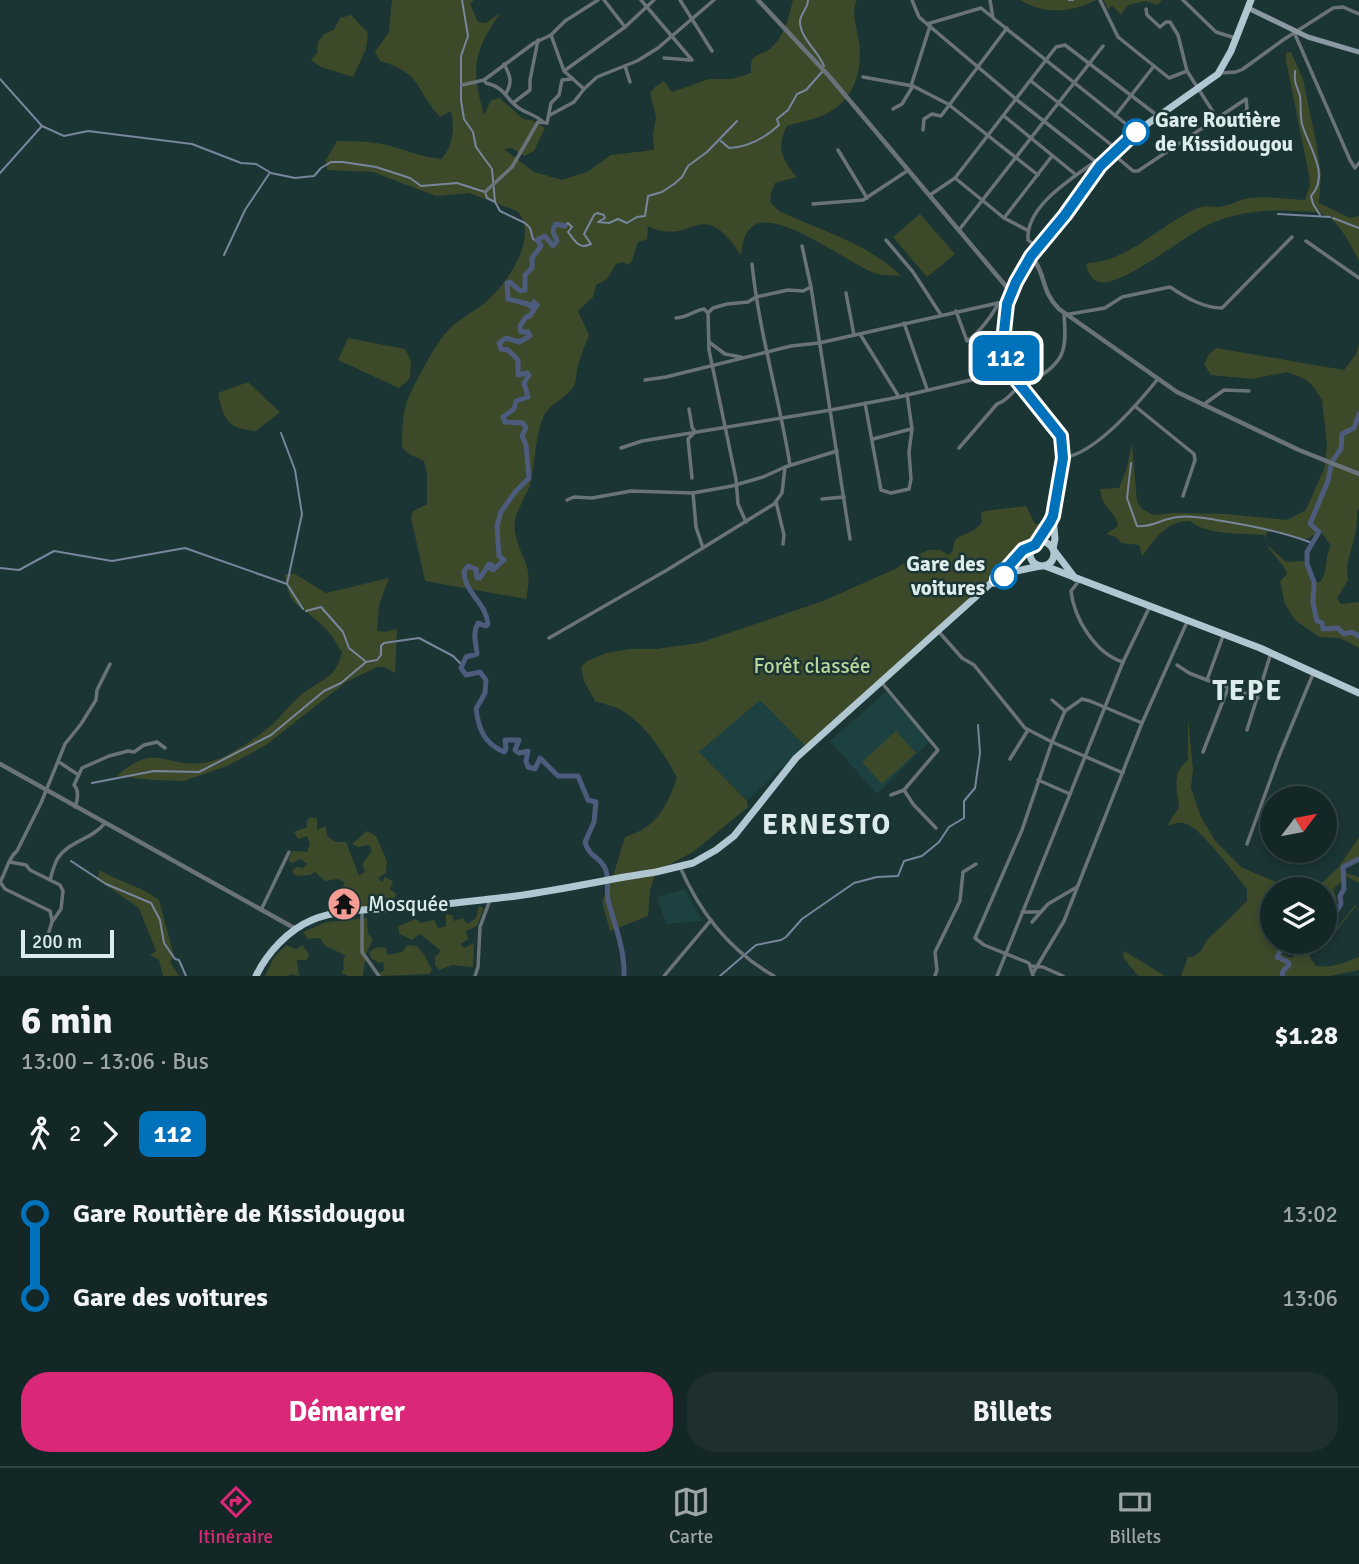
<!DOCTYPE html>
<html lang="fr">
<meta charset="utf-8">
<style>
:root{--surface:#142727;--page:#1d2f2f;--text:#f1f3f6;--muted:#9da5a7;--line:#344;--accent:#db2777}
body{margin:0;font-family:Signika,sans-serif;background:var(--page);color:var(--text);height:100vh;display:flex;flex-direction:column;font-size:26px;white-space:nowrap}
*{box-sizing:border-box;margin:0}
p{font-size:23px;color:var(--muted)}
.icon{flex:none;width:38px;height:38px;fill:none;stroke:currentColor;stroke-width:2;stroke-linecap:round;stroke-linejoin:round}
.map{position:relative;height:976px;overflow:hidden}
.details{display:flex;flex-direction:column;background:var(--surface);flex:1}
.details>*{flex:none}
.badge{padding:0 14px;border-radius:10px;font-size:24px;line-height:46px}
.needle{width:46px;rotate:58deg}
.fabs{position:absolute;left:1260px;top:786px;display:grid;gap:14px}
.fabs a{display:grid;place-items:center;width:77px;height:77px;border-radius:50%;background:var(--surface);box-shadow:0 4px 10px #0003,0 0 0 2px var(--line);font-size:35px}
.scale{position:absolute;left:21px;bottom:18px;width:93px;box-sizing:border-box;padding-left:7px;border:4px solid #dcebeb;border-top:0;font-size:19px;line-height:24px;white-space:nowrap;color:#dcebeb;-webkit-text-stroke:5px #1b3434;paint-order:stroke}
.map>.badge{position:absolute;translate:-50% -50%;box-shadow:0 0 0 4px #fff}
.legs{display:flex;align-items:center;gap:10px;height:77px;padding:0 21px;font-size:23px}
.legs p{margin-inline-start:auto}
.summary{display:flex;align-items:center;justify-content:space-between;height:119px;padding:0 21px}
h1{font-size:38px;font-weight:800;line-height:52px}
.button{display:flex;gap:14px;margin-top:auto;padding:14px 21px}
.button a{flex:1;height:80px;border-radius:28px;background:var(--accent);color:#fff;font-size:28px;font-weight:800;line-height:80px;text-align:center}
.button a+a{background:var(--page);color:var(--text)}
ul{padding:0 21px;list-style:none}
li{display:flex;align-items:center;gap:24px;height:84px;font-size:26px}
li i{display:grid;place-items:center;width:10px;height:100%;margin:0 9px;background:currentColor}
li i::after{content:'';width:18px;height:18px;margin:-9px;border:5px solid;border-radius:50%;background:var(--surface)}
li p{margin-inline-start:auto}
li:first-child i{background:linear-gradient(#0000 50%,currentColor 0)}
li:last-child i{background:linear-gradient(currentColor 50%,#0000 0)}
.tabs{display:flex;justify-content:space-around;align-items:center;height:98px;border-top:2px solid var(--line);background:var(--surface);font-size:19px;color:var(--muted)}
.tabs a{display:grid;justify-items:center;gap:4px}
.tabs .selected{color:var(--accent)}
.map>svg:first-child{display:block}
.built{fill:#1d4041}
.green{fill:#3c4a2a;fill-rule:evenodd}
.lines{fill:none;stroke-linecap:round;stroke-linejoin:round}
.stream{stroke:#78869d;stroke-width:2}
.river{stroke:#4d5b7c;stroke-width:5}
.minor{stroke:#6a7379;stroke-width:3.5}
.tertiary{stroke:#6a7379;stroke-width:4.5}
.secondary{stroke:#8b9aa2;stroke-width:5}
.trunk{stroke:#b0c6d0;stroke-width:7}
.line-1-casing{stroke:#fff;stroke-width:16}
.line-1{stroke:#0072bc;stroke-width:10}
.stop-1-dot{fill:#fff;stroke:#0072bc;stroke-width:3.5}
.labels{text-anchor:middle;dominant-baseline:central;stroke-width:5;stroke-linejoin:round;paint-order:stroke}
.stop-label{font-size:21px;font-weight:bold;fill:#dcebeb;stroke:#1b3434;text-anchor:start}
.park-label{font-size:21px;fill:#bad599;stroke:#1b3434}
.poi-label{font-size:21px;fill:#dcebeb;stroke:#1b3434;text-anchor:start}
.district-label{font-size:28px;font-weight:bold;letter-spacing:2px;fill:#dcebeb;stroke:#1b3434}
</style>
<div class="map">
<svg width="1359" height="976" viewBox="0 0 1359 976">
<rect width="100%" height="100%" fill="#1b3434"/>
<g class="built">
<path d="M887,691L929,742L877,794L830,741Z"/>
<path d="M760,699L805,746L747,801L699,752Z"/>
<path d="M685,889L702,921L666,924L657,897Z"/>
</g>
<g class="green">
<path d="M392,0H474L470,4L478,22L486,23L500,13C473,53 471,68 484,115L491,100L500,98L523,119L532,120L545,128L534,151L524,156L512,148L504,149L534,172L562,180L587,172L611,155L654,150L653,135L656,117L650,93L656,86L664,81L672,92L709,79H732L751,73C750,48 760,60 773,46C785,34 789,16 793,0H857C851,12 856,24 858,37C865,70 853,105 819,117C808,121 798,122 787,126C776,148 782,160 797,177L775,183L771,192L770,202L779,211C821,231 868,243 901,276C892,275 882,276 874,273C850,264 777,208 753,226C744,233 742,245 741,255C699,192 693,249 648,226L647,239L638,242C634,250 635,258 629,265L623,262L616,264L607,279L596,285L593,297L578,311L589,335C585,345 581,355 578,365C576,372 577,380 574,386C567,398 554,401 546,412C536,426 535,466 530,485C526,497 518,507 515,520C512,536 522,552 527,567C530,577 528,588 526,599L425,581L411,517L413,511L427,504V473L424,461L409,454L402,447C402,432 402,413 408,399C415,382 436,343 449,329C460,318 476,311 488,300C508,282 540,236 517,211L469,193L436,196L373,172L327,170L326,160L337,141C354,141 370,141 387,145C405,150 422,157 441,159C453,148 455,126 451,111L440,117C415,89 422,73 380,61L375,52L389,32Z"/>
<path d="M1020,0H1096C1070,13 1046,15 1020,0Z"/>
<path d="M1104,0H1162L1157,5L1146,1L1128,5L1121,15L1112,5L1108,10Z"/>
<path d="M351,15L368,33L366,49L353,77L321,67L311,60L317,53L318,42L324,34L334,30L340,18Z"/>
<path d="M1291,52L1303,79L1316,142L1321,174L1319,203L1350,218L1359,216V261C1351,246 1342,226 1328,217C1319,210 1302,212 1291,211C1265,209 1237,213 1212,223C1185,234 1122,288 1099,282C1091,280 1089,272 1086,266L1088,263C1130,261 1160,224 1198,208C1205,205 1212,207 1219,207C1230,206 1239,199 1250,198C1268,196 1287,199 1305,200L1310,185L1309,175L1286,61V53Z"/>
<path d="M920,214L955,254L927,277L893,237Z"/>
<path d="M348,338L405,349L411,361L410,378L399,388L338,360Z"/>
<path d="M1359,344V508L1357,511C1359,540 1343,560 1348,580L1337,598L1341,604L1359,602V648L1340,638L1319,637L1295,620L1285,604L1280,581L1287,574C1282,559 1264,550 1265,535C1243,533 1208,536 1190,521C1166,521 1155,538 1142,557L1139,545L1121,543L1116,537L1106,534L1118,526C1115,508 1103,513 1100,489L1119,488L1127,467L1132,444L1137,502L1142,509L1153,515L1173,513L1225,514L1287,520L1306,510L1324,469L1327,445L1322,400L1312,385L1305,379L1287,372L1252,379L1211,375L1204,364L1209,354L1216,348L1344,370L1356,354ZM1275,530C1283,533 1296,540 1305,539C1312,538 1314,533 1321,532L1331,546C1324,557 1329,571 1320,582H1314L1304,561L1286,562L1268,546L1265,541L1267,532Z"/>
<path d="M248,382L280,412L256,431C227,428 224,421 218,393Z"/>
<path d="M1026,506L1035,524H1049L1011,567L805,746L760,700L699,752L747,801L748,807L693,852L656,872L650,890L648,916L610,931L602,901L614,873L625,837C657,827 666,808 677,778C666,756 644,722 621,710C614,706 603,704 595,701L584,681L581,667L587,661L607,653L629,649H656L699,643L823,601L895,569L915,556L929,550H940L949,555L953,550C954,529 969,540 982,522L981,513L984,511Z"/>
<path d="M285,574H295L326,593L389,578L379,605L377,631L384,632L397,629L395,673L384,667H377L346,682L266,745L227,766L184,781L154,780L117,776C158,738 168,773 212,761C230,756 263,734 276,721C284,713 290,704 299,697C308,688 320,683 330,675C337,669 340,660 342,652C336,643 330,632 322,625C300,604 288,607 285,574Z"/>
<path d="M1188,718L1193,769L1191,788L1201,817L1216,842L1241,867L1285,886L1308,889L1323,882L1338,868L1359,837V862L1345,869L1346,873L1359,877V883L1347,877L1333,889C1337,899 1340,907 1331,915L1332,926L1337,928L1355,905L1359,912L1355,907L1338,929L1325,936L1330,931L1325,927V889H1272V942H1288L1280,954L1292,958L1296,953L1308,952L1318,942L1309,956L1316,966C1333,968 1343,963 1359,957V970L1330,976H1181L1188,957H1193L1201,951L1207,940L1247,901V889C1237,876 1201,830 1189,825C1181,821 1175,823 1167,826L1179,807C1177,787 1171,774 1188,760Z"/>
<path d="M896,731L916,753L882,784L862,762Z"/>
<path d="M311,817L317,819V830L326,826L327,836L336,842H346L359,876L365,872L362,864L372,851L369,845L358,847L352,844L367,831L376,836L387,861L386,873L378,878L382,882L385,877L393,881L390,889L396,894L392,906L373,903L365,907L352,906L350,900L342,897L344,882L337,879L325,881L315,872L310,875L296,876L292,871L296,867L303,868L307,864L300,859L293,863L288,861L292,851L307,852L310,843L307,836L298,839L294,832L307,827V820Z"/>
<path d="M100,870C119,882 141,886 159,900L174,956L170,962L179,976H163L159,960L150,955L156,951L139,908L97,879Z"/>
<path d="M479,906L484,908L477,926L466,931L468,939L461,944L464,948L474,943L473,967L452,965L440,970L435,965V957L441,951L420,934L412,940L399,934L398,926L416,919L420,923L434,920L438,928L446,926V914L452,915L454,921L463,918L467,924L476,918Z"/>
<path d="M367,918L368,934L373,939L366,954L363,976H348L341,972L344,969L343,962L345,955L325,946L320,938L308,939L303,932L327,922Z"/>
<path d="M286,945L296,949L302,945L309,954L307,960H297L299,976L289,974V976H265L274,957Z"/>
<path d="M407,945L417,946L423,953L432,970L429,974L381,976L380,973L384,970L383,962L379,963L371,958L369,952L377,947L386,948L387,955L402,952Z"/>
<path d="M1124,951L1165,976H1138L1123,957Z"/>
</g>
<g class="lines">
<g class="stream">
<path d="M462,0L468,36L461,56V100L464,119L473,132L476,147L492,169L495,202L500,211L525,223L530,228L533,239L538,242"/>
<path d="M808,0C808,8 801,13 800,21C799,37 819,52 824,66"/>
<path d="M1069,0H1073"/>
<path d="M1295,71C1294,85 1297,85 1300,96C1301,105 1300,115 1302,124C1308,146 1331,175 1311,196L1313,204L1320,215"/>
<path d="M0,79L42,126L64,136L88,131L192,144L241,163L256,164L271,173L295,178L314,176L321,168L331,162H343L376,167L410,178L421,186L457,183L485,192L487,198L495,202"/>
<path d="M721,141L729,148C747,147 765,138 779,125L777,119L788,110L797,94L806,90L822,72"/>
<path d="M0,173L41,127"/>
<path d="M1278,214L1330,217"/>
<path d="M1333,218L1359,228"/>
<path d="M566,225L568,223L572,227L568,232C575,241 579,250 591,244L584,234L594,215L597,213L604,215L605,218L598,222L609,223L618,219L627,223L637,217L645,216L648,196L662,192L674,184L682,177L688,166L707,152L737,121"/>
<path d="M224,255L245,210L269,174"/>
<path d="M281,433L295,470L302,514L287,584"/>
<path d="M1131,463L1127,498L1137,526C1152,528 1163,518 1178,517C1191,515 1204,518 1216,520C1249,525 1281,531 1312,543"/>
<path d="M0,568L19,570L54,551L112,561L185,548L287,584L303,609"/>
<path d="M306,611L321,607L343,632L349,648L365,661"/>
<path d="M92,783L154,771L199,772L271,735L324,691L341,683L366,662L377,660L381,655V646L384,643L419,638L453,656L461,664"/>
<path d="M71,861L106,884L151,903L160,920L164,943L175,959L179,960L186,976"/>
<path d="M720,976L756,945L781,940L786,937L802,919L854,883L877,877L898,876L904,861L922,856L939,842L949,827L964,818V801L975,788L980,753L978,725"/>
</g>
<g class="river">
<path d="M565,226L556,224C550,232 555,234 557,241L553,246L545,236L537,240L541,246L532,258V268L525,275V290L520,291L510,282L507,283L508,299L528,304L531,307L534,302L537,305L530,316L526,317L520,326L521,332H528L530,336L519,342L506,338L499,343L501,349L508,350L518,360V375L527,373L529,375L524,383L528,397L516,401L514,409L503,417L505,422L523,423L526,428L522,436L526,445L529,478L515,492L501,512L497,526L499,556L504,560L493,570L490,568L492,565L489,564L480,578H477L476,569L468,566L464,571C464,593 486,602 488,624L486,626L478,623C472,634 476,642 477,654L466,657L461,668L466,675L480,672L486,680L485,693L476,709C479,730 484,743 504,752L506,749L505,740H519L515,750L519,753L528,751L526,761L528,767L535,769L540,758L558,776H578L588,800L596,802L594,822L585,842C589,857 599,856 605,868C610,879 606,889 608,900C615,926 625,950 624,976"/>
<path d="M1333,460L1341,449L1342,434L1354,428L1359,414"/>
<path d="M1331,466L1328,481L1310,524L1319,532L1307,552V564L1314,582L1313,603L1317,621L1322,623L1323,629L1338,628L1344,634L1352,632L1359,636"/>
<path d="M1325,917L1335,914L1341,904L1340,896L1344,889L1343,867L1359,859"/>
<path d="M1282,976L1283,971L1289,965L1288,962L1277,957L1285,942"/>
</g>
<g class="minor">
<path d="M604,0L625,27"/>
<path d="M641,0L692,60"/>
<path d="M680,0L712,51"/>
<path d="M912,0L919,17L927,24L1017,100L1096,162"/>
<path d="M990,0L993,18L1136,132"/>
<path d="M1100,0L1118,37L1169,78L1187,71"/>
<path d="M1183,0L1216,32L1235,38"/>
<path d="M1146,9L1147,15L1160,27L1166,22H1170L1178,35L1187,71L1217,118"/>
<path d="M927,24L981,8L991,16"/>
<path d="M1294,32L1350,160L1355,168L1359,163"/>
<path d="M551,35L564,71L584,89L597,77L637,61L658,48L714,0"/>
<path d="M664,58L690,60"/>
<path d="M504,64C510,75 513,82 506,93"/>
<path d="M625,66L630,82"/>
<path d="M564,71L625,27L654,0"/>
<path d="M1220,73L1236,72L1243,69L1283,40L1333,8L1343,7L1359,14"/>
<path d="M863,77L913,86L948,104L1038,175"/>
<path d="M484,80L486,83C509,89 504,100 522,110C529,114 535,115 542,121"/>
<path d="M1031,81L1114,147"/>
<path d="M462,85L484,80L534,43L551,35L565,21L598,0"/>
<path d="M911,86L930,26"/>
<path d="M513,103L530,90V80L538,40"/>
<path d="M893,109L902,104L913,86"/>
<path d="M550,115L574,102L584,89"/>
<path d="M1004,116L1075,174"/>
<path d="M1115,116L1154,66"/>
<path d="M547,123L551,103L559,95L562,80L571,79"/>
<path d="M923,130L924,119L932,114L941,116L1007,28"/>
<path d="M838,150L867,198"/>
<path d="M1112,153L1133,171H1138L1246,99L1247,108L1243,124"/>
<path d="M955,178L1004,218L1027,230"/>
<path d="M485,192L512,167L538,122L547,123"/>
<path d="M930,195L955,178L1056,47L1065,45L1158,116"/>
<path d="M813,204L863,200L907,171"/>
<path d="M1004,218L1052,156"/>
<path d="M959,230L1103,46"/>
<path d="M886,240L913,272L941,315"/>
<path d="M1306,241L1359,278"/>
<path d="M802,246L811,287L850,539"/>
<path d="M1038,248L1028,240C1025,201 1086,171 1112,149"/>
<path d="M752,264C759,332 779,397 790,465"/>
<path d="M846,293L854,335"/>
<path d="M956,311L967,341C978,334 993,315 998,303"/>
<path d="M708,313L713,308L727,304L748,302L756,297L788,290L803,291L811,287"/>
<path d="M676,318C689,317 695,310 704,309L708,313L709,350L736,479L738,504L746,522"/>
<path d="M904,323L927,389"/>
<path d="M860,334L899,397"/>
<path d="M709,342L725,354L741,357"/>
<path d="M645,380L666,377L791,346L819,343L998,303L1007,304"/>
<path d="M865,403L881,490L891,493L909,489L911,479L909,452L912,429L907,394"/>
<path d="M1203,405L1224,390L1249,391"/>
<path d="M1136,407L1194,454L1195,460L1183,496"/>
<path d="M689,409L692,427L695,432L688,439L692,478"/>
<path d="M873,439L911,429"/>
<path d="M621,448L642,441L831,410L899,397L1009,371"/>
<path d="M959,448L997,404C1007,401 1011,393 1019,387C1023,384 1029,383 1034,380C1065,362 1067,349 1064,315L1105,308L1122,297L1170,287C1185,297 1203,308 1222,308L1292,237"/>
<path d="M1063,458C1096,453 1136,406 1157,380"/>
<path d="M693,493L696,527L703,548"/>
<path d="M822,499L844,497"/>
<path d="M567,500L574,497L592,498L631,491L693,493L732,486L763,477L785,467L837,451"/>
<path d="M776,502L784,535L783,544"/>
<path d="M1079,581L1071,591C1074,619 1096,654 1123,662"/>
<path d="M939,632L962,658L974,665L1025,728L1052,742L1123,773"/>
<path d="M1223,636L1207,680L1258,698"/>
<path d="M549,638L667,570L774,504L782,493L785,467"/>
<path d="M1177,665L1189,673L1207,680"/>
<path d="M882,683L938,750L904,790L891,795"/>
<path d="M1052,700L1065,711L1082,699L1090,701L1142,723"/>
<path d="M1247,730L1271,653"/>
<path d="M1203,752L1228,688"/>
<path d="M1010,759L1028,730"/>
<path d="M59,762L77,774"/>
<path d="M1038,780L1070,794"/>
<path d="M904,790L913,804L936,828"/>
<path d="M75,807C78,800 79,790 74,785L82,768L109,756L128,751L134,752L144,745L157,742L165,748"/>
<path d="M1247,844L1279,756L1313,674"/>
<path d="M10,862L26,865L30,870L60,885L63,891L61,909L52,922L46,941"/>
<path d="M680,867C700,913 730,951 774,976"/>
<path d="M50,880C52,873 54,864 58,858C69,841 93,839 105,823"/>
<path d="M0,882C6,872 8,858 17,851L41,803L65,744L81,724L96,700L97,690L110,664"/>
<path d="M0,882L5,889L50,911L52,920"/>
<path d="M261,910L289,852"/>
<path d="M362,911V952L379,976"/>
<path d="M1022,912H1041"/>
<path d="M1032,922L1048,904L1077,887"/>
<path d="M1030,966L1043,967L1063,976"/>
<path d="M1033,973L1064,921L1142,723L1187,622"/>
<path d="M475,976L478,967L480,927L490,900"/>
<path d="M664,976L711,920"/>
<path d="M935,976L937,970L935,952L960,901L963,872L976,864"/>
<path d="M997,976L1123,662L1150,606"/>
<path d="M1033,976L1029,963L984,945L975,938L1022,830L1052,742L1065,711"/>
</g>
<g class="tertiary">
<path d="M758,0L829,76L1010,291"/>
<path d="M1031,256C1047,275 1040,290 1059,309L1177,392L1299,450L1359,474"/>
<path d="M0,764L296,929"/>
</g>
<path class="secondary" d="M1248,8L1308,37L1359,52"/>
<g class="trunk">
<circle cx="1042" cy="554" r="12"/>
<path d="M1035,544L1053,516"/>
<path d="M1045,566L1260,648L1359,693"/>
<path d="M1000,576L1023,550L1033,547"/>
<path d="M1075,578L1053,549L1055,539L1053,516L1063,443L1057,430L1009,371L1005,353L1003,331L1007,304L1011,292L1031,256L1112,153L1136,132L1218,74L1231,51L1251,0"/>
<path d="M256,976C267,953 288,930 312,920C339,909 367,910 396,908C433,906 471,901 508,897C558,891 606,879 656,872L693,863L716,850L734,836L796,758L990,584L1016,571L1040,566"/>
</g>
</g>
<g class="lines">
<defs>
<path id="line-1" d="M1004,576L997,579L1023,550L1035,545L1050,522L1053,516L1063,458L1061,436L1009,371L1003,341L1007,304L1016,282L1031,256L1065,215L1100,166L1136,132"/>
</defs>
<use href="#line-1" class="line-1-casing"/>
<use href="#line-1" class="line-1"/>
</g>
<defs>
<symbol id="temple-disc" viewBox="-11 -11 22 22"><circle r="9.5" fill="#f59c95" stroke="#1b3434"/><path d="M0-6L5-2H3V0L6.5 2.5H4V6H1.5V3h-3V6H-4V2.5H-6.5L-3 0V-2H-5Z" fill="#111"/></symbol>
</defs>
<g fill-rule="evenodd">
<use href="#temple-disc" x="325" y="885" width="38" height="38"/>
</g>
<g class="stop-1-dot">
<circle cx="1136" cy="132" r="12"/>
<circle cx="1004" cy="576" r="12"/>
</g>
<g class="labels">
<g class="stop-label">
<text x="1155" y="120">Gare Routière<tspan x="1155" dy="24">de Kissidougou</tspan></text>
<text x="985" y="564" text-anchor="end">Gare des<tspan x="985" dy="24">voitures</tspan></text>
</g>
<g class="park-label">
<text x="812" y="666">Forêt classée</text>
</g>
<g class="poi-label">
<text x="368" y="904">Mosquée</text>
</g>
<g class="district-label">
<text x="1248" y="691">TEPE</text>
<text x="827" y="825">ERNESTO</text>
</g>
</g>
</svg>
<div class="fabs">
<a><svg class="needle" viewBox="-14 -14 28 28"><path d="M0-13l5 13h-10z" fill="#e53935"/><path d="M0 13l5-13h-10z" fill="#9da5a7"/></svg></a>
<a><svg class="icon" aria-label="layers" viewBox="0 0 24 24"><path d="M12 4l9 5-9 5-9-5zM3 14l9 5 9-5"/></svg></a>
</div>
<div class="scale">200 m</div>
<b class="badge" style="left:1006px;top:358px;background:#0072bc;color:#fff">112</b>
</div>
<section class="details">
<div class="summary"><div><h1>6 min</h1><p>13:00 – 13:06 · Bus</p></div><b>$1.28</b></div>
<div class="legs"><svg class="icon" aria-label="walk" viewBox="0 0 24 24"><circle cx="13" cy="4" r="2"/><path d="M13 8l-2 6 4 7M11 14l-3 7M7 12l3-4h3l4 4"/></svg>2<svg class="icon" aria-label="forward" viewBox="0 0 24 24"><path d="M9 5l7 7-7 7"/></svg><b class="badge" style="background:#0072bc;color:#fff">112</b></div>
<ul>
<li><i style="color:#0072bc"></i><b>Gare Routière de Kissidougou</b><p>13:02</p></li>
<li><i style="color:#0072bc"></i><b>Gare des voitures</b><p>13:06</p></li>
</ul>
<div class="button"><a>Démarrer</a><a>Billets</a></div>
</section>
<nav class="tabs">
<a class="selected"><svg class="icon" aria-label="directions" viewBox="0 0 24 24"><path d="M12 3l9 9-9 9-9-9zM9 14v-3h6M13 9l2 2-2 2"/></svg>Itinéraire</a>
<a><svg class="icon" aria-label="map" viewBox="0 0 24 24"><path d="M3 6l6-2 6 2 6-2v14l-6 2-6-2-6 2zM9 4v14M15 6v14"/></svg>Carte</a>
<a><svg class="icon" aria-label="tickets" viewBox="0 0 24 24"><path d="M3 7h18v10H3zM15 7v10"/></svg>Billets</a>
</nav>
